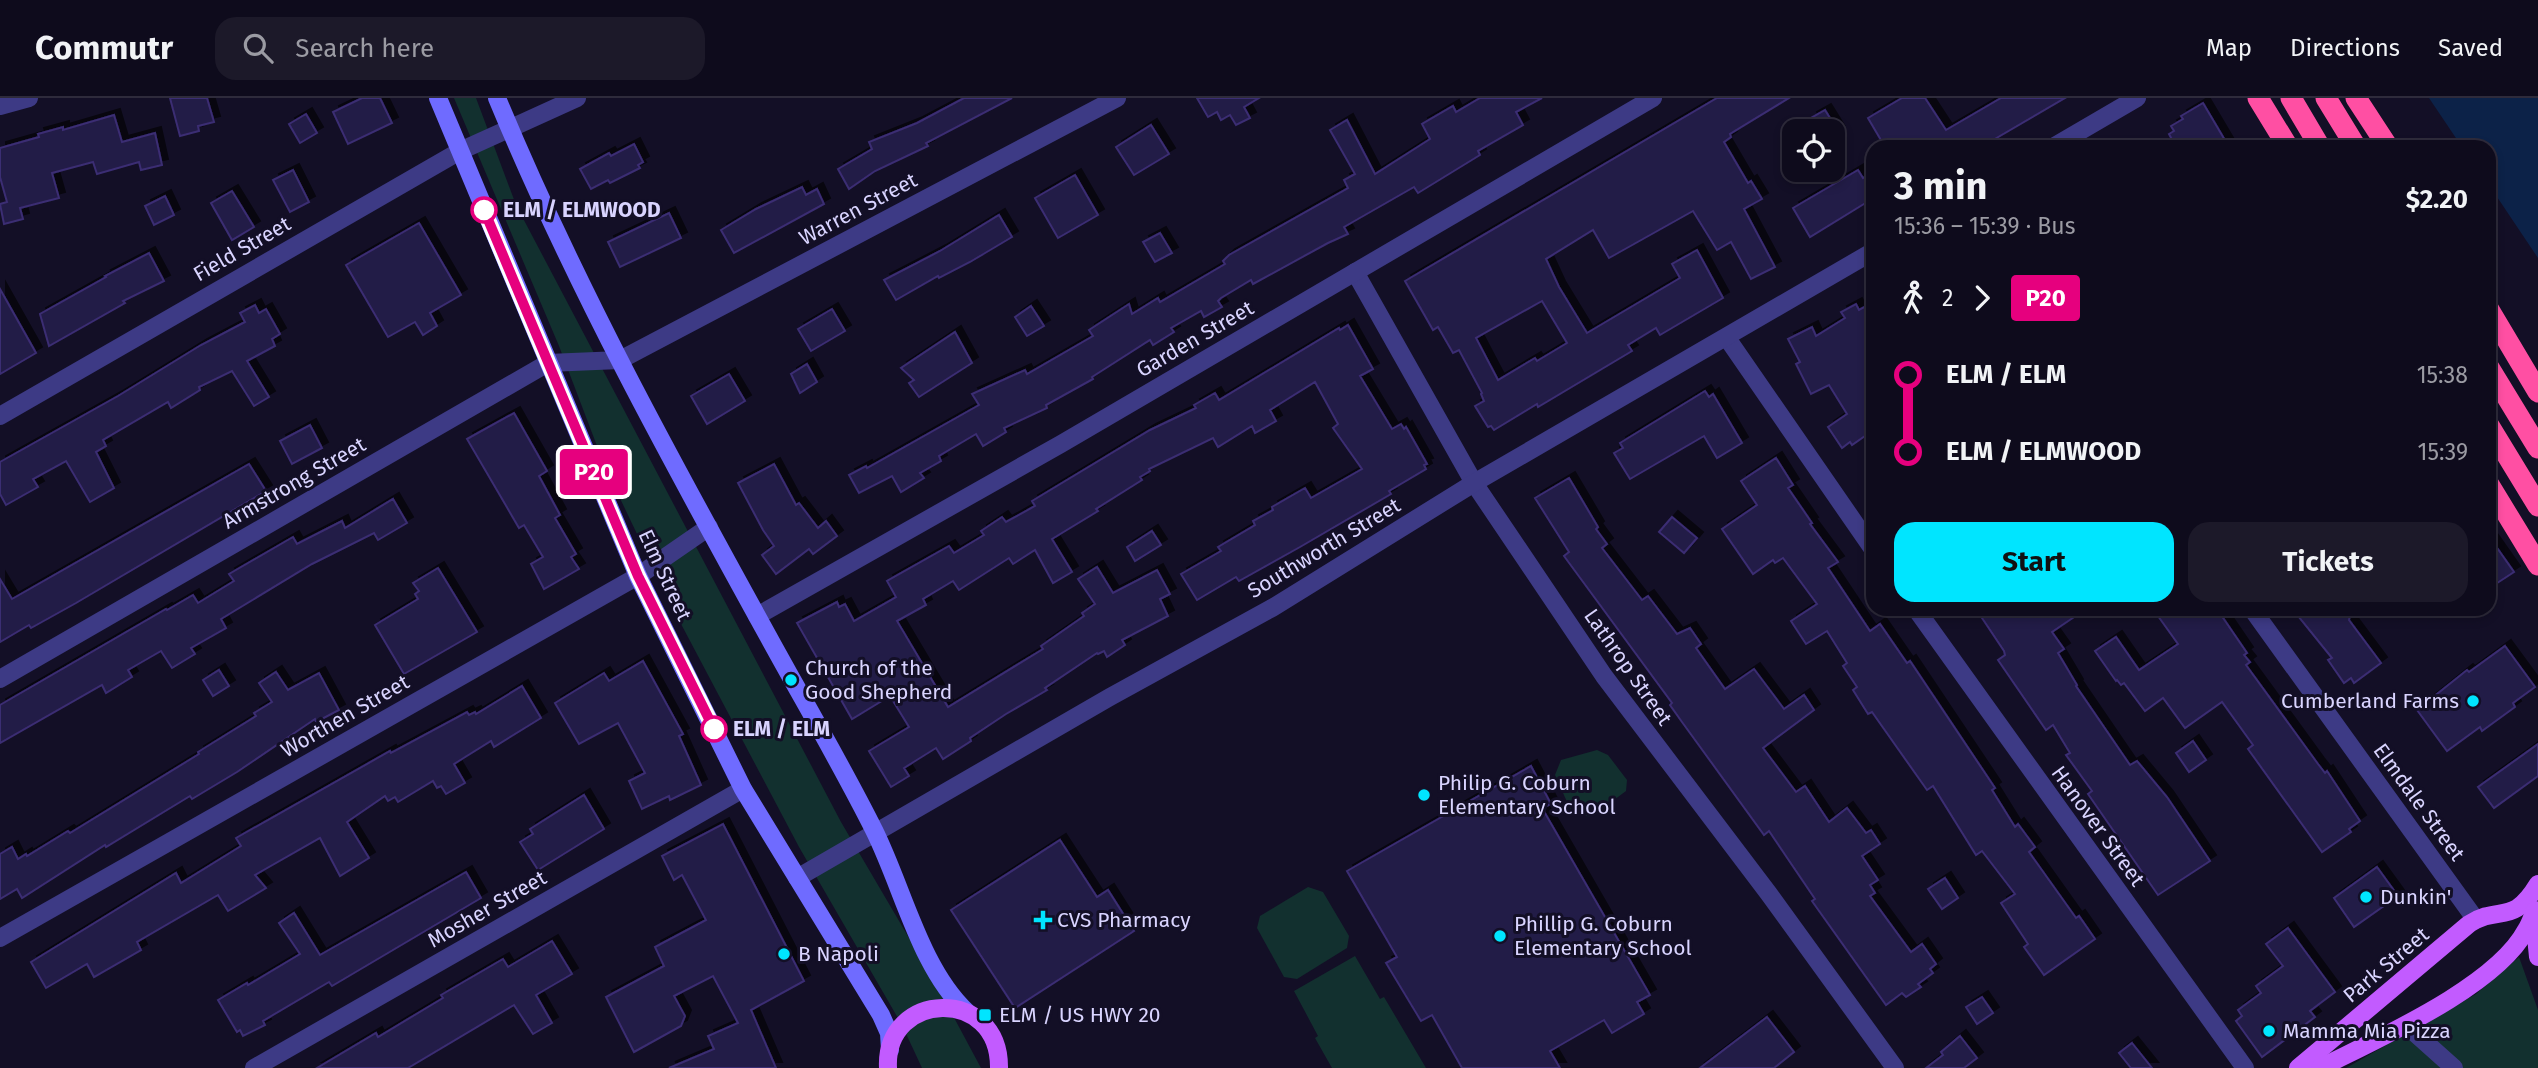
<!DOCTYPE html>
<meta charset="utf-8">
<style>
:root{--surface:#0e0b1c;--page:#1c1929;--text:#f1f3f6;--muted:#9b9ba3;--line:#2e2b3b;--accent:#00e5ff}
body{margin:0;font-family:"Fira Sans",sans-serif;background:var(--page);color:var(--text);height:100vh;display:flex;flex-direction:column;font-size:26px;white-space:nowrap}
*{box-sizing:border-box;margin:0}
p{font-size:23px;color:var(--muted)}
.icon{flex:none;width:38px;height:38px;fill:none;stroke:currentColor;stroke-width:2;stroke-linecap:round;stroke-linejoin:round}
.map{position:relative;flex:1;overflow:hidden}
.drawer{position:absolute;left:1866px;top:42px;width:630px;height:476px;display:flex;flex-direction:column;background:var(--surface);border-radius:21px;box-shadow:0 4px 10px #0003,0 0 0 2px var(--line)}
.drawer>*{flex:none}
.badge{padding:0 14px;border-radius:5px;font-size:24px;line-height:46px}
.tools{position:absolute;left:1782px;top:21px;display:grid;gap:14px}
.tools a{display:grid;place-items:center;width:63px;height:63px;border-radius:14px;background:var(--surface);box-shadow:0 4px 10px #0003,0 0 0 2px var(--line);font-size:35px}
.map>.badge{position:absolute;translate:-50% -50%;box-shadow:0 0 0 4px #fff}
.legs{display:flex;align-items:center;gap:10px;height:77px;padding:0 28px;font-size:23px}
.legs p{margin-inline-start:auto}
.summary{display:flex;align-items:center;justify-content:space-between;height:119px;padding:0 28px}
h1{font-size:38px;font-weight:700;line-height:52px}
.action{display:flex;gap:14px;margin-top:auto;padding:14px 28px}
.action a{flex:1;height:80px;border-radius:21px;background:var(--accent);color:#111;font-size:28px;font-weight:700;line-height:80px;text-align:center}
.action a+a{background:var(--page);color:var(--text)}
ul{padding:0 28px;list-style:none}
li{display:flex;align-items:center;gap:24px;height:77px;font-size:26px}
li i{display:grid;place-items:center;width:10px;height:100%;margin:0 9px;background:currentColor}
li i::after{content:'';width:18px;height:18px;margin:-9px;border:5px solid;border-radius:50%;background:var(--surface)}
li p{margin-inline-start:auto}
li:first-child i{background:linear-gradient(#0000 50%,currentColor 0)}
li:last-child i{background:linear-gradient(currentColor 50%,#0000 0)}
header{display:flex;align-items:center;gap:42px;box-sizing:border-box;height:98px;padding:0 35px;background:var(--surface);border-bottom:2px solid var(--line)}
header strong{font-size:33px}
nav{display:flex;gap:38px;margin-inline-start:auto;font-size:24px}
.search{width:490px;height:63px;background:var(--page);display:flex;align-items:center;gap:18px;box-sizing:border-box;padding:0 24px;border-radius:21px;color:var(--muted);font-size:26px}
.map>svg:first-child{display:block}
.green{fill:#12302f}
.water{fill:#0c2248}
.building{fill:#241b47;stroke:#3b2d73;stroke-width:2;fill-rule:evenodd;filter:url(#shadow)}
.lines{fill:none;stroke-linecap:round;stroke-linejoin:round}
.minor{stroke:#3d3a85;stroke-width:18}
.tertiary{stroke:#3d3a85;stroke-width:18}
.secondary{stroke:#6f6bff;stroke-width:18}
.primary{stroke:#c25bff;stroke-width:18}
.motorway{stroke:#ff4fa3;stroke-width:21}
.line-1-casing{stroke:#fff;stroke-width:16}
.line-1{stroke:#e6007e;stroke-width:10}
.stop-1-dot{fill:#fff;stroke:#e6007e;stroke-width:3.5}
.poi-dot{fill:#00e5ff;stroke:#130f26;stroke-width:2.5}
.labels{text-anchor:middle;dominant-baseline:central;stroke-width:6;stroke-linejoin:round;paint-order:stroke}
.street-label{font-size:21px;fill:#d9d4ff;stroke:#130f26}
.stop-label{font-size:21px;font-weight:bold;fill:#d9d4ff;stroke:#130f26;text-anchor:start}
.poi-label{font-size:21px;fill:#d9d4ff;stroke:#130f26;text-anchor:start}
</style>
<header>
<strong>Commutr</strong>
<div class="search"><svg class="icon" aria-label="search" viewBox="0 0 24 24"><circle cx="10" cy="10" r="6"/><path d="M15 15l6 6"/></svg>Search here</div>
<nav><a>Map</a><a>Directions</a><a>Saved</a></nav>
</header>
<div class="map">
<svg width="2538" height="970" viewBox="0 0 2538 970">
<defs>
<filter id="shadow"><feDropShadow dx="6" dy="-6" stdDeviation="0" flood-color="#0009"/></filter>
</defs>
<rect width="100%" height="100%" fill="#130f26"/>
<g class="green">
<path d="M454,0H476L516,107L841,724L936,886L981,970H922L902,927L799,749L671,507L605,369L559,248Z"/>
<path d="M1597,652L1608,657L1627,682L1626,693L1591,719L1572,715L1555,677L1561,662Z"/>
<path d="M1308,789L1323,794L1349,838L1347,850L1297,881L1284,879L1257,830L1260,818Z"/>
<path d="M1355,858L1380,901L1384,899L1426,970H1332L1315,940L1318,938L1294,893Z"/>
<path d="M2519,859L2538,912V970H2346L2476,896Z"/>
</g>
<path class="water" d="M2429,0H2538V160L2489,87L2488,49H2462Z"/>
<g class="building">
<path d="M170,0H207L214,24L198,28L199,33L180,38Z"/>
<path d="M362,0H380L392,25L348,46L333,14Z"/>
<path d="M964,0H1012L926,45L928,48L875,73L849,91L838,71L872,51L869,44L917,25Z"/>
<path d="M1197,0H1259L1244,9L1250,20L1236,27L1230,17L1221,22L1217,14L1208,19Z"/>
<path d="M1480,0H1542L1516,14L1523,27L1478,53L1480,57L1418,95L1414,89L1344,129L1348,136L1328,145L1253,186L1251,182L1221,200L1218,203L1222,209L1204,219L1201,213L1171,230L1174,234L1153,247L1150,242L1092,279L1093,281L1046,307L1047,310L1004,330L1006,334L983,348L976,336L939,358L941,363L920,375L924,380L901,394L892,378L859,395L849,377L866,368L867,370L979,307L972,296L1025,272L1027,276L1093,238L1089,232L1129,206L1132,216L1158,200L1160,204L1225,166L1223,163L1229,157L1348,90L1344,82L1355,76L1330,32L1347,22L1375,76L1430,41L1422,26L1453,8L1456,14Z"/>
<path d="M1717,0H1789L1730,36L1731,39L1724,44L1748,85L1751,83L1762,101L1744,111L1775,169L1751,181L1731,144L1717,152L1693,113L1609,160L1593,132L1546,161L1559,189L1587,235L1680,180L1672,166L1697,152L1723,200L1660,237L1656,230L1628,247L1632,253L1538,309L1537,306L1494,332L1491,328L1488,329L1475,308L1484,303L1481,296L1482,295L1459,252L1453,255L1438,229L1433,232L1405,183ZM1542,203L1567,245L1537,263L1535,260L1498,282L1476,240Z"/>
<path d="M1902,0H1925L1946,32L2001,0H2065L1981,49H1885L1868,20Z"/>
<path d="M2203,5L2229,49H2176L2169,36L2174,33L2171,28L2183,21L2181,18Z"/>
<path d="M1825,12L1838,33H1818L1811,20Z"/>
<path d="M306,16L317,35L300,45L289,26Z"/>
<path d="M114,17L122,44L155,35L162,67L141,72L139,64L97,76L93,64L52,75L59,100L20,110L23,121L4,126L0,106L7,104L0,79V50L39,39L38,36L63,29V32Z"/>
<path d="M1151,27L1169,56L1134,77L1116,49Z"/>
<path d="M634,46L643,64L638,67L640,70L610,85L608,82L591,91L580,71L609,55L611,58Z"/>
<path d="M293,72L309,104L290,114L273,82Z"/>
<path d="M1858,72L1863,80L1872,74V101L1810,139L1793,110Z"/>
<path d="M1075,77L1098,117L1058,140L1035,100Z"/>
<path d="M802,89L806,97L817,91L824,106L734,155L721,132L756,111Z"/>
<path d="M232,93L254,129L232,142L211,105Z"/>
<path d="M165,98L174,117L154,127L145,108Z"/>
<path d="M669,115L681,140L620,169L608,144Z"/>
<path d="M999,117L1012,139L970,164L939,180L938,178L896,202L884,182L940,153Z"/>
<path d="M419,125L461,197L430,215L437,228L423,237L415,224L388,239L346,167Z"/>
<path d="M1160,135L1172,155L1155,164L1143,144Z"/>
<path d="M149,155L164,183L123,203L125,205L49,248L40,216L106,179L105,178Z"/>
<path d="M0,191L36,255L0,276Z"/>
<path d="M1872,205V333L1852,347L1850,344L1842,350L1828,329L1847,316L1829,287L1811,296L1796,266L1800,264L1788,241L1812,229L1816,238L1845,220L1841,214L1856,206L1859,212Z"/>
<path d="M255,207L259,215L266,211L280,236L272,241L275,248L247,263L269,299L254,308L232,273L199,289L200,292L171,310L168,304L103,342L106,348L96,354L114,390L90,404L66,363L33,381L38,389L6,407L0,396V364L118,298L201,247L245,224L240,215Z"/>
<path d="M1031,208L1044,228L1027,238L1015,219Z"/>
<path d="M832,211L845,233L811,253L798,231Z"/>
<path d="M1348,227L1373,271L1360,278L1392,331L1401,326L1404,331L1406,329L1427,366L1424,367L1426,371L1389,393L1391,396L1300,449L1239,483L1236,479L1197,502L1181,476L1221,453L1218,449L1255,427L1253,423L1273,412L1272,409L1305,390L1311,400L1362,371L1333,330L1338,326L1315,284L1270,312L1276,323L1255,335L1252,328L1218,349L1213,340L1149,371L1150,373L1140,379L1142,382L1096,411L1098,413L1052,441L1072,474L1053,485L1035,452L1013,466L1009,460L959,492L953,483L923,501L926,507L897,523L948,609L1043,551L1041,548L1084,518L1082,515L1095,506L1078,481L1097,469L1113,495L1157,472L1170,496L1160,501L1168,518L1122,542L1125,547L1107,559L1104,553L1098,556L1097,555L1045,590L1047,592L1006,616L970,640L971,643L943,661L936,650L904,670L909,678L891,689L869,653L909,629L890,598L852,621L797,525L837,504L839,509L845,506L854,523L896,499L887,483L949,448L954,455L984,437L981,433L1002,419L1006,424L1035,408L1032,403L1150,332L1196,310L1194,307L1215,295L1219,302L1339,230L1340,232Z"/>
<path d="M955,234L972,265L919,299L909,285L914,282L901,270Z"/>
<path d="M807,266L817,284L800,295L791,276Z"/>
<path d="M729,276L745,303L707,326L691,298Z"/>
<path d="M1705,293L1709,299L1713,296L1742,345L1717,360L1704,338L1630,381L1614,355L1623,350L1620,345Z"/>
<path d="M514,315L547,373L539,378L560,417L555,420L576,456L571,459L579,471L544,491L531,466L543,459L524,427L519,430L467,341Z"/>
<path d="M310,327L322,350L292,366L280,343Z"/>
<path d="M1776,360L1793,387L1788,390L1812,425L1810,426L1838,464L1828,470L1870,533L1880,526L1907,565L1910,563L1995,690L1992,692L2015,729L2018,726L2035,749L2029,754L2076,820L2079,818L2095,841L2044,877L2024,849L2028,846L2001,805L2015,796L1982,753L1976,757L1933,688L1927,692L1872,614L1868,616L1853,592L1857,589L1843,568L1847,565L1827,533L1806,546L1791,523L1817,506L1783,460L1775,465L1773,462L1753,476L1722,431L1757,407L1741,383Z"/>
<path d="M249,366L266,393L76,505L31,530L29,527L0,544V481L12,501Z"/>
<path d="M774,366L796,407L799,405L818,430L826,423L837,438L813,456L809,451L776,476L762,457L774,448L763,432L738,385Z"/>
<path d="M1569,380L1598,429L1596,431L1607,446L1602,450L1642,502L1648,498L1677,536L1690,530L1701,546L1696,550L1725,591L1754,571L1784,611L1804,597L1814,612L1763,650L1796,694L1805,688L1829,724L1847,710L1866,735L1871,732L1880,746L1862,758L1878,782L1870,787L1875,795L1870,798L1911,854L1922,846L1936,866L1930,871L1933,875L1918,886L1921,889L1906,899L1902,895L1886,907L1812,803L1815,801L1769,733L1764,737L1682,624L1670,607L1672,605L1564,458L1569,454L1535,400Z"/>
<path d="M393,401L407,425L378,442L374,435L312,466L221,521L226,530L191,550L195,556L172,570L161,553L128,572L132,579L106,595L102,587L0,645V607L166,511L167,512L193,497L198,505L234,483L229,476L293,439L297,446L342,423L345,430Z"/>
<path d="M1672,419L1697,440L1684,455L1659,434Z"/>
<path d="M1152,433L1161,447L1135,463L1127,449Z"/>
<path d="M2488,437L2514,474L2488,491Z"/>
<path d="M438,470L477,534L404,576L375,527L418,501L415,496L419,493L413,485Z"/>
<path d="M1976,511H2086L2052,534L2064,551L2058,555L2077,587L2076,588L2130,667L2137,663L2167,699L2210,763L2158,797L2088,696L2092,693L2066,657L2070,655L2053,627L2046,632L1998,562L2005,557L2004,553Z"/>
<path d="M2153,511H2217L2247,555L2244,557L2250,564L2246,567L2318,666L2325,675L2327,673L2360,723L2349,731L2351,734L2322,754L2248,651L2253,647L2222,604L2185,630L2163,600L2145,613L2124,585L2121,587L2117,582L2116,583L2095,553L2116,539L2139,572L2178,546Z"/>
<path d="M2307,511H2351L2349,522L2381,565L2354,585L2351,580L2344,585L2328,562L2332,560L2298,518Z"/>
<path d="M2505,548L2535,589L2513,605L2515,609L2482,633L2480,629L2447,653L2417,612L2467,572L2469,574Z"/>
<path d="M643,563L683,636L679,638L701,687L670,702L669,698L642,711L629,683L645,675L618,625L579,646L555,605L604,575L609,583Z"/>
<path d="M219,572L229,588L213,598L203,582Z"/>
<path d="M276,574L288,592L319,575L339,612L316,624L315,621L237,674L192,701L190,698L106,749L105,747L22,800L17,791L0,801V756L12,749L18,761L26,756L27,758L68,733L70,735L199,656L198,654L256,618L254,615L272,604L259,585Z"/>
<path d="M522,588L541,620L494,649L491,643L454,666L465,685L446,696L441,688L437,690L433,683L398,704L395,699L388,703L385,698L347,724L369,760L340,778L320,740L255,777L266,790L228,813L218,797L137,844L141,852L94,879L87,866L46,890L31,864L176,775L181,785L241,748L236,740L390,653L391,655L467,614L469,617L475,614L476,616Z"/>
<path d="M2193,643L2206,662L2189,674L2176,655Z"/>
<path d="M2538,646V678L2494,710L2478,689Z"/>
<path d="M1531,668L1551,706L1542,710L1650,897L1637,904L1644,916L1612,935L1604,922L1550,953L1560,970H1462L1432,917L1421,923L1386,865L1397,859L1347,773Z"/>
<path d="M584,697L604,731L538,772L520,744L533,736L530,731Z"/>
<path d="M723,726L804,883L751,912L776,970H669L714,951L708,938L738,925L713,878L674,898L685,918L681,928L634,954L606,899L664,868L655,849L706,822L682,777L674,782L662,758Z"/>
<path d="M1060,742L1097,799L1108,792L1134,833L1015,910L951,812Z"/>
<path d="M2377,769L2398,798L2354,829L2334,800Z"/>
<path d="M466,774L481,800L332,888L329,884L263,923L265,927L243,938L240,932L237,934L218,902L247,885L248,887L300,856L279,825L294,815L320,857Z"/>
<path d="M1945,780L1958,800L1942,811L1928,791Z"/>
<path d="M2288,830L2335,894L2310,913L2315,919L2262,959L2236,923L2242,918L2238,912L2261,895L2256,888L2283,868L2266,846Z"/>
<path d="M552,843L572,876L536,897L552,925L533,936L514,907L408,970H317L376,935L378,939L443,900L441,897L503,861L508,869Z"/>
<path d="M1982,899L1993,915L1977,926L1966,909Z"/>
<path d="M1767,919L1794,954L1774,970H1700Z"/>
<path d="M1960,938L1977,960L1964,970H1926L1943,957L1941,954Z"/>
<path d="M2132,945L2152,970H2131L2119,955Z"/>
</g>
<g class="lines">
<g class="minor">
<path d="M0,8L29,0"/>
<path d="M2053,49L2137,0"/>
<path d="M1355,174L1474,385L1604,578L1769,796L1895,970"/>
<path d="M1727,240L1872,450"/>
<path d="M0,318L460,53L577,0"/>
<path d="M1916,511L2245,970"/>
<path d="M2252,511L2476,822"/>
<path d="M757,518L1061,346L1653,0"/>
<path d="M0,581L548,265L620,262L1117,0"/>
<path d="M797,780L1110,599L1272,510L1474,385L1872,154"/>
<path d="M0,840L638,478L709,429"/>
<path d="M254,970L743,691"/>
</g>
<path class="tertiary" d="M2406,927L2454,970"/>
<g class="secondary">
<path d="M438,0L638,478L743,691L881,917L889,935L890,952"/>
<path d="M497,0C574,186 671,362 768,538C803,602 841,666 874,732C903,790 920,870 967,914"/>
</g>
<g class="primary">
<path d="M2534,818L2538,859"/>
<path d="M888,970C884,892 1000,888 999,970"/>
<path d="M2298,970L2469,826C2500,806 2512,829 2538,786"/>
<path d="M2320,970C2377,941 2496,889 2526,832C2530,826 2532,819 2535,812"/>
</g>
<g class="motorway">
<path d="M2258,0L2288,49"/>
<path d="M2291,0L2320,49"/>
<path d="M2326,0L2356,49"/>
<path d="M2356,0L2388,49"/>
<path d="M2488,210L2538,294"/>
<path d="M2488,268L2538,350"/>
<path d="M2488,326L2538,408"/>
<path d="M2488,385L2538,467"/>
</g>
</g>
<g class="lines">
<defs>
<path id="line-1" d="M484,112L638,478L714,631"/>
</defs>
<use href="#line-1" class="line-1-casing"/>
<use href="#line-1" class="line-1"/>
</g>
<g class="stop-1-dot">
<circle cx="484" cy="112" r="12"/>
<circle cx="714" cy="631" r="12"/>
</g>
<g class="poi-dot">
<circle cx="791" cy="582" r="7"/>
<circle cx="2473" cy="603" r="7"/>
<circle cx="1424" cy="697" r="7"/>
<circle cx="2366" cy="799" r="7"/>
<path d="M1039.5 811.5h7v7h7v7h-7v7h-7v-7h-7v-7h7z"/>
<circle cx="1500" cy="838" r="7"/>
<circle cx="784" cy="856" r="7"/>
<rect x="978" y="910" width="14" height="14" rx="3.5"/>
<circle cx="2269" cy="933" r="7"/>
</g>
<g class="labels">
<g class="street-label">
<text transform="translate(858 111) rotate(-28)">Warren Street</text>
<text transform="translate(242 151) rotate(-30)">Field Street</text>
<text transform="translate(1195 241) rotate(-30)">Garden Street</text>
<text transform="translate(294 385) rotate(-30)">Armstrong Street</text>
<text transform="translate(1324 450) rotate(-31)">Southworth Street</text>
<text transform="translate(665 477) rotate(65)">Elm Street</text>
<text transform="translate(1628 569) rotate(55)">Lathrop Street</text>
<text transform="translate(345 618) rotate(-30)">Worthen Street</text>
<text transform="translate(2419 704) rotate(54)">Elmdale Street</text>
<text transform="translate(2098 728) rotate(54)">Hanover Street</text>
<text transform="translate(487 811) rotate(-30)">Mosher Street</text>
<text transform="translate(2386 867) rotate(-40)">Park Street</text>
</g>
<g class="stop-label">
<text x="503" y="112">ELM / ELMWOOD</text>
<text x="733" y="631">ELM / ELM</text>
</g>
<g class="poi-label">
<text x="805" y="570">Church of the<tspan x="805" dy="24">Good Shepherd</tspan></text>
<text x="2459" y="603" text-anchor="end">Cumberland Farms</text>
<text x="1438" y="685">Philip G. Coburn<tspan x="1438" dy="24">Elementary School</tspan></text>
<text x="2380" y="799">Dunkin'</text>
<text x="1057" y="822">CVS Pharmacy</text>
<text x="1514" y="826">Phillip G. Coburn<tspan x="1514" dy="24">Elementary School</tspan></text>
<text x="798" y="856">B Napoli</text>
<text x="999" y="917">ELM / US HWY 20</text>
<text x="2283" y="933">Mamma Mia Pizza</text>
</g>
</g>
</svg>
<div class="tools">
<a><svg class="icon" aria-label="locate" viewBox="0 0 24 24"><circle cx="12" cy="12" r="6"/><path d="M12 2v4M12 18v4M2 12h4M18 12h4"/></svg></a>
</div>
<b class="badge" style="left:594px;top:374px;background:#e6007e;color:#fff">P20</b>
<section class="drawer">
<div class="summary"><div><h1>3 min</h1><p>15:36 – 15:39 · Bus</p></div><b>$2.20</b></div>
<div class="legs"><svg class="icon" aria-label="walk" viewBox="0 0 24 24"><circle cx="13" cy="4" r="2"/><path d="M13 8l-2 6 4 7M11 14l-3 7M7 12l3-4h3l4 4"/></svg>2<svg class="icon" aria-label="forward" viewBox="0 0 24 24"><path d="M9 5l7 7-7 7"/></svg><b class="badge" style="background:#e6007e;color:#fff">P20</b></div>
<ul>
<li><i style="color:#e6007e"></i><b>ELM / ELM</b><p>15:38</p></li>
<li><i style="color:#e6007e"></i><b>ELM / ELMWOOD</b><p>15:39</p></li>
</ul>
<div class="action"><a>Start</a><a>Tickets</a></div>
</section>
</div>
